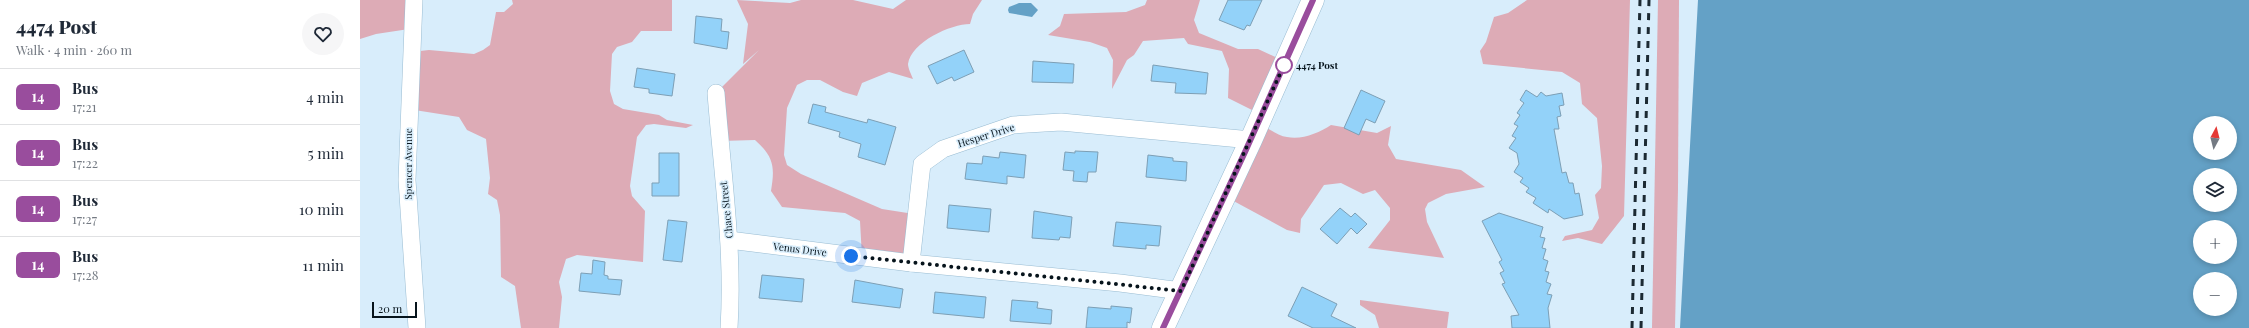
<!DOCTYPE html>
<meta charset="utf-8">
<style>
:root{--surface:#fff;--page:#f6f6f7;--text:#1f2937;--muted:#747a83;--line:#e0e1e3}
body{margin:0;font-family:"Playfair Display",serif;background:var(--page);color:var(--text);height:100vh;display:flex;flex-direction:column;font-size:15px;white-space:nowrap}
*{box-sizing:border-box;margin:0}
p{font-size:13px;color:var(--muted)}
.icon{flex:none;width:22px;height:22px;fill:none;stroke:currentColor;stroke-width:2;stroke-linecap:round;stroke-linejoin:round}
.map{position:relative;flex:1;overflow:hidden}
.side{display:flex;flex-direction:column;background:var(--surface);width:360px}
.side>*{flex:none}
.badge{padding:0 8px;border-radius:6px;font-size:14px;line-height:26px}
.needle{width:26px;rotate:7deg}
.fabs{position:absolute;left:1833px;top:116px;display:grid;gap:8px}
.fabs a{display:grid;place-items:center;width:44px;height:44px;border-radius:50%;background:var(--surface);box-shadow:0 2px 6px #0003;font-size:20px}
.scale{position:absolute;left:12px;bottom:10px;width:45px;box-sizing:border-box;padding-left:4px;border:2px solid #07141c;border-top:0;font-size:11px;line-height:14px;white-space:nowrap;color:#07141c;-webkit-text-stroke:3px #d8edfb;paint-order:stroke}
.you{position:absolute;width:20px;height:20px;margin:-10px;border:3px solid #fff;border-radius:50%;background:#1a73e8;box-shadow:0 0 0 6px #1a73e833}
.map>.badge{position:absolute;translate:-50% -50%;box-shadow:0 0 0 2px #fff}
.round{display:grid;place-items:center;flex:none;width:42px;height:42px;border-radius:21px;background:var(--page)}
.head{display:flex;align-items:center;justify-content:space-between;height:68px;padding:0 16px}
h1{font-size:19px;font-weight:800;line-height:30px}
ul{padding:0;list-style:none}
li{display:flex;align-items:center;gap:12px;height:56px;padding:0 16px;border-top:1px solid var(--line)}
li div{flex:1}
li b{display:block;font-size:15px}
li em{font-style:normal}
li .badge{min-width:44px;font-weight:700;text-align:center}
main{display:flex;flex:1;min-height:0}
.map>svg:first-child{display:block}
.green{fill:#ddabb6}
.water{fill:#64a1c6;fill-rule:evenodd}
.building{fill:#93d2f9;stroke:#7d9fb5}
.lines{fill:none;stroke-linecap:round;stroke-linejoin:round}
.street-casing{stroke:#99bcd2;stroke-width:18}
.primary-casing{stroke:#99bcd2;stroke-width:23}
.street{stroke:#fff;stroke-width:17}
.primary{stroke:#fff;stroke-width:22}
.rail{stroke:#1c2a33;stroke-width:3;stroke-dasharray:7 7;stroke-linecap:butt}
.line-casing{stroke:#fff;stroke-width:9}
.line{stroke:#994d9d;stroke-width:6}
.walk{stroke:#07141c;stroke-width:4;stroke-dasharray:0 7.2}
.stop-dot{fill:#fff;stroke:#994d9d;stroke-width:2}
.labels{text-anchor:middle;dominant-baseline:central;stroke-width:3;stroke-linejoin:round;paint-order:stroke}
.stop-label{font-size:10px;font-weight:bold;fill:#07141c;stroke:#d8edfb;text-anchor:start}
.street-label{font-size:10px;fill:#07141c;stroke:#d8edfb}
</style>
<main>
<section class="side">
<div class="head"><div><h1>4474 Post</h1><p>Walk · 4 min · 260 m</p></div><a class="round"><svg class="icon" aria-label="heart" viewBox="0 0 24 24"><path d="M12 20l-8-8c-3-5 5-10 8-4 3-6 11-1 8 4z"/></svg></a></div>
<ul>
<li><span class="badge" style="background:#994d9d;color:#fff">14</span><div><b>Bus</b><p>17:21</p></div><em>4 min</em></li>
<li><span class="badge" style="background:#994d9d;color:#fff">14</span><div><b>Bus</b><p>17:22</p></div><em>5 min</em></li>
<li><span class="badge" style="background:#994d9d;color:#fff">14</span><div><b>Bus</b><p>17:27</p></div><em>10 min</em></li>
<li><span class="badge" style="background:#994d9d;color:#fff">14</span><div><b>Bus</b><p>17:28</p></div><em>11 min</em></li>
</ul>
</section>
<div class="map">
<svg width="1889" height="328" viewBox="0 0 1889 328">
<rect width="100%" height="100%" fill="#d8edfb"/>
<g class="green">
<path d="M0,0H51L49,29L16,34L0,39Z"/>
<path d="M152,0H312V31H281L272,42L257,47L252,54L250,91L254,104L263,109L299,115L307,120L333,125L326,128L294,124L286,125L277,137L270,186L272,196L285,211L283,262L217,255L206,259L199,282L202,297L199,328H161L155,286L141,277L140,215L137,200L128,194L130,178L126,139L107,130L99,117L48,109L51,52L69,50L114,54L123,50L130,45L136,12H144L153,4Z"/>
<path d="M377,0L430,3L441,0H493L533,9L546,0H622L613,14L610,24C591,24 551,42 548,64C548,68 551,74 553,79L529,72L502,83L497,96L483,92L460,80H447L437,85L427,108L424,155L427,165L441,174L522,209L554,214L549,262L502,257L500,221L485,213L422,207L411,191C415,167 414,157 395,140L361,141L356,93L399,50L383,64L388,24Z"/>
<path d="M787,0H840L834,20L839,33L878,49H898L924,61L898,113L868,98L869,69L862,51L828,44L824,38L783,41L774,55L767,60L752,89L753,60L747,48L730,42L688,35L700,26L704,14L766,12L785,5Z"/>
<path d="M1167,0H1270L1264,216L1242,244L1218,238L1202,241L1205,236L1232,230L1239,218L1235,195L1241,188L1242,166L1237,118L1222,104L1220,83L1202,72L1123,64L1120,51L1126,42L1134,17L1148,13Z"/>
<path d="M1298,0H1319L1318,189L1315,328H1292Z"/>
<path d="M899,123C908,128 918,136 927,137C942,140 959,133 971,125L1017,133L1031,126L1028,145L1036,159L1101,170L1125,187L1086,194L1068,203L1065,209L1067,222L1084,258L1008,248L1030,220V208L1015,190L1003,194L981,183L964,185L941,219L940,233L927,230L868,198Z"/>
<path d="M1000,300L1089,312L1087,328H1019L1015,315L1000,305Z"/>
</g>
<g class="water">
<path d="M1338,0H1889V328H1320ZM1840,123H1870V153H1840ZM1840,175H1870V205H1840ZM1840,227H1870V257H1840ZM1840,279H1870V309H1840Z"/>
<path d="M659,3H671L678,10L672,17L649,13L648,10L649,7Z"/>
</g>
<g class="building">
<path d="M868,0H902L890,26L887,25L884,30L859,20Z"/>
<path d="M336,16L362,19L361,31L369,32L367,49L334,43Z"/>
<path d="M604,50L614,72L594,81L592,77L577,84L568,66Z"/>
<path d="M673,61L714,64L713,83L672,82Z"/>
<path d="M793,65L848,73L846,94L815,93L816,83L791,81Z"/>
<path d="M277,68L315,74L312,96L289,93V89L274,87Z"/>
<path d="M1001,90L1025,101L1015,123L1006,119L999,135L984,128Z"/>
<path d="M1166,90L1177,97L1181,92L1186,96L1202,93L1204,105L1199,106L1201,116L1197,117L1199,129H1194L1202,173L1206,172L1209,183H1213L1215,194L1219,193L1223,215L1204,219L1189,209L1188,213L1173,203L1176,198L1166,192L1169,188L1160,182L1163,178L1154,172L1159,164L1157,153L1149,148L1156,138L1152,136L1158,126L1154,124L1160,115L1157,113L1164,103L1160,100Z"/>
<path d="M453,104L466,107L465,112L507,123L508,119L536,127L525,165L498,157L501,144L479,137L480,132L448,123Z"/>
<path d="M715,151L738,152L736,172H728L727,182L713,181L714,171L703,170L705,152L715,153Z"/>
<path d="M640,152L666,155L664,178L647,176V184L605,179L607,163L622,164L623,156L639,158Z"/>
<path d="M299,153H319V196H292V183H299Z"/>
<path d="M788,155L813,158V161L827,162L826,181L786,177Z"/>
<path d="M589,205L631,209L629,232L587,228Z"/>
<path d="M980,208L991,217L995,213L1007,224L997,234L991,228L977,244L960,229Z"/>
<path d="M674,211L712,217L710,238L700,237L699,240L672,238Z"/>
<path d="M1139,213L1183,227L1180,237L1185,238L1182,248L1186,249L1183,259L1188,261L1185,271L1189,272L1186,282L1191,284L1187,294L1192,295L1188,308L1190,328H1152L1151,316L1159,315L1142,284L1145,283L1140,273L1144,271L1139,262L1142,260L1122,221Z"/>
<path d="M308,220L327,222L322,262L303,260Z"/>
<path d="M756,222L801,226L799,246L786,245V249L753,246Z"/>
<path d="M233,260L245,262L244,275L248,276V279L262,280L260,295L219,291L221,273L232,274Z"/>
<path d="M402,275L444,279L442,302L399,298Z"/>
<path d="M495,280L543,289L540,308L492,302Z"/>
<path d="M942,287L977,304L971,316L996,328H953L928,316Z"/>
<path d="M575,292L626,297L624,318L573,313Z"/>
<path d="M652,300L678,302L677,308L692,310L691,324L650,321Z"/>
<path d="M751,306L772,308L770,323L767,322V328H726L728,307L751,309Z"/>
</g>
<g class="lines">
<defs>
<g id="street">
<path d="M54,0L47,180L57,328"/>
<path d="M356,93C362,171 374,250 369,328"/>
<path d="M369,240L551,263L760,283L821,291"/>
<path d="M551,263L562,164L583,149L653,125L701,122L891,140"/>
</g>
<path id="primary" d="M803,328L891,140L953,0"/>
</defs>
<use href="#street" class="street-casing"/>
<use href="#primary" class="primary-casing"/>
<use href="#street" class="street"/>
<use href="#primary" class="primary"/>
<g class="rail">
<path d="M1272,328L1280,0"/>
<path d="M1281,328L1289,0"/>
</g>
</g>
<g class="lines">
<defs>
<path id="line" d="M803,328L885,152L953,0"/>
</defs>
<use href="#line" class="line-casing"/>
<use href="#line" class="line"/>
<path class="walk" d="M491,256L821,291L924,65"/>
</g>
<circle class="stop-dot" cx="924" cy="65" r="8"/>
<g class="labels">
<g class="stop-label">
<text x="936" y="65">4474 Post</text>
</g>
<g class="street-label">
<text transform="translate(626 135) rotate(-17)">Hesper Drive</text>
<text transform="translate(48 164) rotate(-90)">Spencer Avenue</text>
<text transform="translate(366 210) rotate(-96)">Chace Street</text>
<text transform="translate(440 249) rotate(7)">Venus Drive</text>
</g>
</g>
</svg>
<div class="fabs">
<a><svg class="needle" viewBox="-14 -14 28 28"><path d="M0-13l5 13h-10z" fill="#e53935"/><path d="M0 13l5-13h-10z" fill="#747a83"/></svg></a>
<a><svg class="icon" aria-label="layers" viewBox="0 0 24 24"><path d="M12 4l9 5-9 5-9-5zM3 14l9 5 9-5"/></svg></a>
<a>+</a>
<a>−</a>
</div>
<div class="scale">20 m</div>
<div class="you" style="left:491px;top:256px"></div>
</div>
</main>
